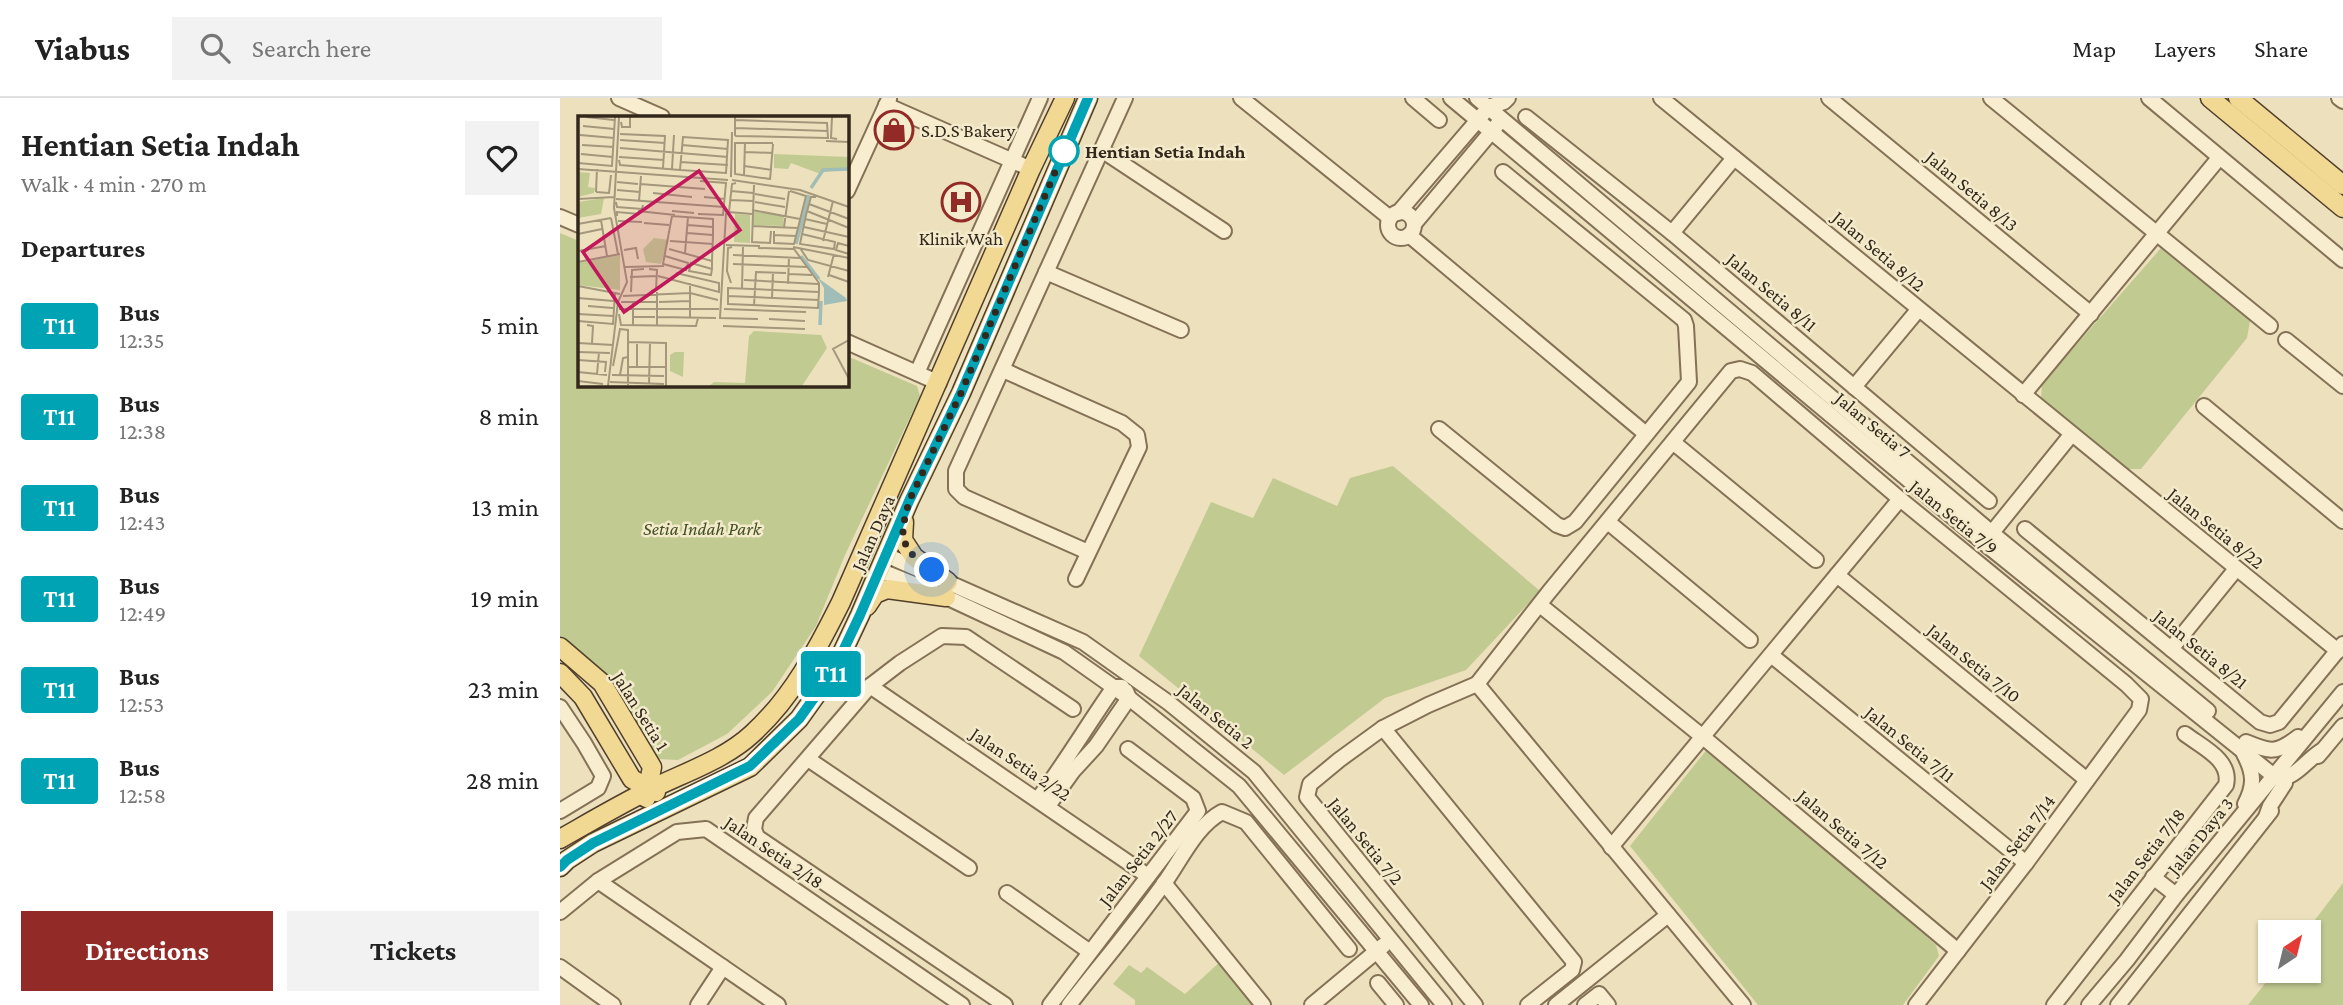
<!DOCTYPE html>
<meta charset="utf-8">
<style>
:root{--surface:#fff;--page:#f2f2f2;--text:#222;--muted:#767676;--line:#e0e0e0;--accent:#922b27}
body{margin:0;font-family:"Crimson Pro",serif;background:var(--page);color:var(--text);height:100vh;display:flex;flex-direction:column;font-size:26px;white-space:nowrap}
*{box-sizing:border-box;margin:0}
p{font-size:23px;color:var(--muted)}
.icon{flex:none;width:38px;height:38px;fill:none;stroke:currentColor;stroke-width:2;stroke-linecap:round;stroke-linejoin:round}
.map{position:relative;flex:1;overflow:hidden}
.panel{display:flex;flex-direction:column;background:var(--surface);width:560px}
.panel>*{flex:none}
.badge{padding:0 14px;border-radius:5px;font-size:24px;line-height:46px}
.needle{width:46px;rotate:35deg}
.controls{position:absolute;left:1698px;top:822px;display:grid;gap:14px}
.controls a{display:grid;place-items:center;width:63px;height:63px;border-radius:0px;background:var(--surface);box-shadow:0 2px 5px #0004;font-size:35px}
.you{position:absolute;width:35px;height:35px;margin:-18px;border:5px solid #fff;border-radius:50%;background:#1a73e8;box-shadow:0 0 0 10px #1a73e833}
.map>.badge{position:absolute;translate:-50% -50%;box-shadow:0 0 0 4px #fff}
h2{padding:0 21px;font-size:26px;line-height:63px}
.round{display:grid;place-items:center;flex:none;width:74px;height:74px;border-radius:0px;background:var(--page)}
.summary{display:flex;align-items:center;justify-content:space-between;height:119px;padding:0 21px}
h1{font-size:33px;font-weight:700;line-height:52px}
.cta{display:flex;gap:14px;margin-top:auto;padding:14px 21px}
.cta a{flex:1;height:80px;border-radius:0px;background:var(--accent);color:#fff;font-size:28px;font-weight:700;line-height:80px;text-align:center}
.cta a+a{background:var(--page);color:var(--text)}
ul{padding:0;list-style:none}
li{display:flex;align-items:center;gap:21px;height:91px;padding:0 21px}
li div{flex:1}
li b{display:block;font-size:26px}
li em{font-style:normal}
li .badge{min-width:77px;font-weight:700;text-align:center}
header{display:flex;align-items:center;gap:42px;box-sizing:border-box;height:98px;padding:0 35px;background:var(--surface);border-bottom:2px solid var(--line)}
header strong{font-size:33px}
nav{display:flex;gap:38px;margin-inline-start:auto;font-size:24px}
.search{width:490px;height:63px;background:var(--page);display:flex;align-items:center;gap:18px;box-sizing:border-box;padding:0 24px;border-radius:0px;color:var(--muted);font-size:26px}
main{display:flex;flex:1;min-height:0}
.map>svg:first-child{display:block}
.green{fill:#c1ca91}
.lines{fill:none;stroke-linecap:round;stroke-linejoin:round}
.minor-casing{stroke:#847156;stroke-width:18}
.major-casing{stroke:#513f2b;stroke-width:21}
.minor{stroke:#f8eecf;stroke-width:14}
.major{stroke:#f1d893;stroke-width:18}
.line-casing{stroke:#fff;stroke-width:16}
.line{stroke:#00a3b4;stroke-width:10}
.walk{stroke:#33281b;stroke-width:7;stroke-dasharray:0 12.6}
.stop-dot{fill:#fff;stroke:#00a3b4;stroke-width:3.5}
.labels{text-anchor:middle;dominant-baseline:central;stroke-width:5;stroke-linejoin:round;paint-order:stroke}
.poi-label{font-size:19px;fill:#33281b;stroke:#f4ebcc;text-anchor:start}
.stop-label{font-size:19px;font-weight:bold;fill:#33281b;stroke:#f4ebcc;text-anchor:start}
.street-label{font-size:19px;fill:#33281b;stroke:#f4ebcc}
.park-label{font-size:19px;font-style:italic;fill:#425022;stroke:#f4ebcc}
.inset-river{fill:none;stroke:#a0beb7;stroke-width:3.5}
.inset-road{fill:none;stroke:#a3977c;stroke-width:2}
.view{fill:#c2185b;fill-opacity:0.15;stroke:#c2185b;stroke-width:3.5}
.inset-edge{fill:none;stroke:#33281b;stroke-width:3.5}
</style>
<header>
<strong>Viabus</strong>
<div class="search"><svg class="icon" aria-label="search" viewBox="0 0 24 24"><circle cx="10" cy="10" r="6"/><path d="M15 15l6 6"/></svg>Search here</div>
<nav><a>Map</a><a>Layers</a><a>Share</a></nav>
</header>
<main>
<section class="panel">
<div class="summary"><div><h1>Hentian Setia Indah</h1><p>Walk · 4 min · 270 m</p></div><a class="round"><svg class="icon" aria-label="heart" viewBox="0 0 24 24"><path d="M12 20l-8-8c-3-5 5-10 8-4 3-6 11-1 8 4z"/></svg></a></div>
<h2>Departures</h2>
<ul>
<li><span class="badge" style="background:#00a3b4;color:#fff">T11</span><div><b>Bus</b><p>12:35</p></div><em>5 min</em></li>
<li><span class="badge" style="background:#00a3b4;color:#fff">T11</span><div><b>Bus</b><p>12:38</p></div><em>8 min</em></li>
<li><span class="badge" style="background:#00a3b4;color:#fff">T11</span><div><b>Bus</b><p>12:43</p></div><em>13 min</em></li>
<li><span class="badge" style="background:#00a3b4;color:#fff">T11</span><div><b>Bus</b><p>12:49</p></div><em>19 min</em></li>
<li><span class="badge" style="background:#00a3b4;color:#fff">T11</span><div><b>Bus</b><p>12:53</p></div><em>23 min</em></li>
<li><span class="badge" style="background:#00a3b4;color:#fff">T11</span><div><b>Bus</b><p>12:58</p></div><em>28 min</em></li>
</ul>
<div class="cta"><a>Directions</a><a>Tickets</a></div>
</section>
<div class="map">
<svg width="1783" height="907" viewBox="0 0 1783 907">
<rect width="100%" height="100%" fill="#ede1bd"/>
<g class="green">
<path d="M0,135L19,143V287H287V258L357,288L360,298L285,457L256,528L212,594L167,636L118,662L98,661L45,578L0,540Z"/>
<path d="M1601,150L1690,223L1687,240L1581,371H1564L1481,302L1482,286Z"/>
<path d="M833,368L980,493L906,572L825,600L724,677L579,558L651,404L693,420L713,380L777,408L790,380Z"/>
<path d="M1148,650L1376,847L1379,858L1343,907H1198L1070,748Z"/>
<path d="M1783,785V907H1688L1715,873H1748V835H1745Z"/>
<path d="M662,862L694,907H575V902L553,886L569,867L581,875L587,869L625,896Z"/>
</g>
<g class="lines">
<defs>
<g id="minor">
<path d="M59,0L102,19"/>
<path d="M681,0L830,120"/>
<path d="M853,0L879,22"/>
<path d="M891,0L1424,445L1714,678C1733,686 1746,661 1763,652"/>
<path d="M917,0L1432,435L1648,613"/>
<path d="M1101,0L1778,553"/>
<path d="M1269,0L1531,216"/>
<path d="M1431,0L1710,228"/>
<path d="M1589,0L1783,162"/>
<path d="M1779,0L1783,3"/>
<path d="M326,7L471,71"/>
<path d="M928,9L944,4L948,0"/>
<path d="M966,19L1112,135L1429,403"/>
<path d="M543,53L664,133"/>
<path d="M287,93L329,1"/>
<circle cx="841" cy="127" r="13"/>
<path d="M838,115L923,16"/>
<path d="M0,119L19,127"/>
<path d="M854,126L937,27"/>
<path d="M1112,135L1174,60"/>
<path d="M849,137L1086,336"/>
<path d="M486,174L621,232"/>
<path d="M1726,242L1783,288"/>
<path d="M287,244L379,285"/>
<path d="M443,272L562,325L577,337L579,349L516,481"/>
<path d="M357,275L480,0"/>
<path d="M1294,289L1358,212"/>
<path d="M1463,297L1659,60"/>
<path d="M1644,308L1783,423"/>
<path d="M879,331L997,427L1005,430L1015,424L1129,284L1126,228L1124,222L943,74"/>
<path d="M1114,345L1256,462"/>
<path d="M1048,424L1190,542"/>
<path d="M1465,431L1700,624L1710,627L1719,624L1783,546"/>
<path d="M1426,442L1511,337"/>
<path d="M528,454L404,399L396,391V373L565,0"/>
<path d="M326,457L523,544L609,605L694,674L884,907"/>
<path d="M319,472L386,499L504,554L569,600L679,688L861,907"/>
<path d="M1277,477L1527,682"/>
<path d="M980,507L1143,639L1398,853"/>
<path d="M1611,551L1676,471"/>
<path d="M1211,557L1466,765"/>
<path d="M917,586L1183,907"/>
<path d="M310,588L588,778"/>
<path d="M0,609L24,645L43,678L38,690L0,713"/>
<path d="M823,630L1014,864L1012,872L968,907"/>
<path d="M1686,644C1710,654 1716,656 1738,639"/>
<path d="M1684,656C1694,675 1695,687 1685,706"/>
<path d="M1758,658L1783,628"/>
<path d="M248,661L409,770"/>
<path d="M478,701C505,665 528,626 554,589H562"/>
<path d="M488,708L513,673L536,648L569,600L566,593"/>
<path d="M1706,719L1710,708L1725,685L1720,673"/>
<path d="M1051,749L1340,401"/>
<path d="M1593,779L1616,797"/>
<path d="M38,783L218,907"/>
<path d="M604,785L703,907"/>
<path d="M447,795L530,854"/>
<path d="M0,814L38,783L117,734L146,731L402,907"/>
<path d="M0,869L53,907"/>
<path d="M818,885L836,907"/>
<path d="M138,907L163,869"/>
<path d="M445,907L197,739L194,731L196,720L310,588L340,565L382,538L406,539L513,611"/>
<path d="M490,907L638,713L633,700L568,651"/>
<path d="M509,907C541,866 575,826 605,784C622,760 636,728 662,714L686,724L789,851"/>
<path d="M752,907L824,847"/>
<path d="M915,907L747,699L750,686L779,662L823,630L868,607L917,586L989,494L1171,273L1180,271L1192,275L1340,401L1566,586L1581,601L1579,612L1466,765L1356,907"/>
<path d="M996,907L1108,817"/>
<path d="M1025,907L1039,896L1048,907"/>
<path d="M1494,907L1666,687C1672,662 1642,649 1625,636"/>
<path d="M1529,907L1567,862L1616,797L1783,594"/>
<path d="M1558,907L1711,713"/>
</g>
<g id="major">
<path d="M1650,0L1783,110"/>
<path d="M1678,0L1783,87"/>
<path d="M344,424L343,442L354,459L388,484"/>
<path d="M307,508L315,496L327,491L386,499"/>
<path d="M0,549L42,585L92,669L86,700"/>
<path d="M0,575L23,599L72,681L96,694"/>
<path d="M0,741C30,724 59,707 89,692C123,675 164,662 192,636C232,600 257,552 281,504L471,71L505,0"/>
<path d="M0,769L7,762L33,745L190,669L239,621L274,572L300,517L349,403L401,295L528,0"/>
</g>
</defs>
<use href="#minor" class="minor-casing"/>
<use href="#major" class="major-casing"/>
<use href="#minor" class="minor"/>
<use href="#major" class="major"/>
</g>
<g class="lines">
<defs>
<path id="line" d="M0,769L7,762L33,745L190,668L239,621L274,572L300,517L349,403L401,295L528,0"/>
</defs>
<use href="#line" class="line-casing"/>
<use href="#line" class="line"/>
<path class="walk" d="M372,472L354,459L343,442V428L349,403L401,295L504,53"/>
</g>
<defs>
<symbol id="shop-ring" viewBox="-11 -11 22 22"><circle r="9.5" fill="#f4ebcc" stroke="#922b27" stroke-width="1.5"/><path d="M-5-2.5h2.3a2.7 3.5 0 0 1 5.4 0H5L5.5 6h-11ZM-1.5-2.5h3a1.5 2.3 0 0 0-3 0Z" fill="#922b27"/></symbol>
<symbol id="hospital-ring" viewBox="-11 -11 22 22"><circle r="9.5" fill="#f4ebcc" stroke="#922b27" stroke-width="1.5"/><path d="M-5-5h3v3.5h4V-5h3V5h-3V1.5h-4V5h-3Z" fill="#922b27"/></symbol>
</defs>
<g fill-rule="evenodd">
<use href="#shop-ring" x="312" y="10" width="44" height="44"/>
<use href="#hospital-ring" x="379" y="82" width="44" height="44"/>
</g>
<circle class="stop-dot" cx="504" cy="53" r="14"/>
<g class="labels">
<g class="poi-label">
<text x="361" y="32">S.D.S Bakery</text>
<text x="401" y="140" text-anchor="middle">Klinik Wah</text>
</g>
<g class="stop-label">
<text x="525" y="53">Hentian Setia Indah</text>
</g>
<g class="street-label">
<text transform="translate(1412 93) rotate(40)">Jalan Setia 8/13</text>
<text transform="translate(1319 153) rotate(40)">Jalan Setia 8/12</text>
<text transform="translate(1212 194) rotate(40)">Jalan Setia 8/11</text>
<text transform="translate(1313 327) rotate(40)">Jalan Setia 7</text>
<text transform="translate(1394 419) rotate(39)">Jalan Setia 7/9</text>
<text transform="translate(1656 430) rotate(39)">Jalan Setia 8/22</text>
<text transform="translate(313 435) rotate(-66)">Jalan Daya</text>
<text transform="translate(1641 551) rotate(39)">Jalan Setia 8/21</text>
<text transform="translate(1414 565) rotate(39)">Jalan Setia 7/10</text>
<text transform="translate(81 613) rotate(58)">Jalan Setia 1</text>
<text transform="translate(656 618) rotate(39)">Jalan Setia 2</text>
<text transform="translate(1350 646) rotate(39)">Jalan Setia 7/11</text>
<text transform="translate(461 666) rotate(34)">Jalan Setia 2/22</text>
<text transform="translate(1283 731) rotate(40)">Jalan Setia 7/12</text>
<text transform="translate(1640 738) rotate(-51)">Jalan Daya 3</text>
<text transform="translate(806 743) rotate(51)">Jalan Setia 7/2</text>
<text transform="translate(1457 744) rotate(-53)">Jalan Setia 7/14</text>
<text transform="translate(214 754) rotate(34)">Jalan Setia 2/18</text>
<text transform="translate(1586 757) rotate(-52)">Jalan Setia 7/18</text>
<text transform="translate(578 760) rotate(-52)">Jalan Setia 2/27</text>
</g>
<g class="park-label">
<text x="142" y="430">Setia Indah Park</text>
</g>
</g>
<g transform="translate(18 18)">
<rect width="271" height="271" fill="#ede1bd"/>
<path d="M196,38L271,41V52L240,57L213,47L210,53L196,52ZM0,56L12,57L10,71L17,72L16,77L0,81ZM26,82L23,98L0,102V86ZM174,95L206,100L205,110L175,109ZM157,98L172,99V127L156,126ZM76,122L91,124L83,148L68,146L65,133ZM42,139V174L0,169V147ZM176,215L243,219L249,232L224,270H131L136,266L167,267L171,220ZM97,236H106L105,261L92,255V239Z" fill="#c1ca91"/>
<path d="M240,162L268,182L269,185L246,189V172Z" fill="#a0beb7"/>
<path class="inset-river" d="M233,72L245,54L271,53M218,128L231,79M223,140L241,163M242,209L243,185"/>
<path class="inset-road" d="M8,1L36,4M254,1L253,22L259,23M157,4L249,7L250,22L158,20L157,19V1M43,6L44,11H52V1M5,10L36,13M157,12L250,15M42,18L87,20L85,52M2,19L36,22M42,24L87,27M248,25L271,26M4,29L36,31M104,29L150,33M42,32L150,41M167,36L195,37M3,38L35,41M41,41L86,44M41,44L42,49L102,54L148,57L150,24L105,21L102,54M102,46L150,49M0,47L34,50L37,1M166,50L194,54M0,53L150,64M94,53L96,19M166,60L167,26M153,61L154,16M192,63L157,58V27H195M154,64L222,74L271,91M192,64L195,28M39,66L60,68M158,67L154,68L151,96L174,98M62,68L127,73M176,69L174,126L192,127L193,115M39,74L62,76M153,75L175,77M18,76L31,77L33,59M18,76L19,53M75,77L114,81M177,78L207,83M126,81L147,83M0,83L36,81M38,83L146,91M152,84L175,85M61,85L63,60M38,86L39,91L64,93L65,89M177,86L207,91M231,88L271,103M174,94L222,103M60,95L97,99M94,95L116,97M229,95L271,112M148,97L142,202L180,203M120,98L145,99L148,67L122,65M39,100V96L61,98M33,102L40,138M227,103L249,108M23,104L29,140M40,105L64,106M66,107L91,109M0,108L33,102M110,109L135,111M174,110L220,112M206,111L211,75M226,111L271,121M196,115V127L216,128L228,80L212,75M109,117L135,119M0,118L24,113M224,118L257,126L256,133L222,128L224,118L228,99L233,81H238M196,119L218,120M92,125L135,128M245,125L255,85M148,129L182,130M271,130L260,127L258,134L271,138M215,131L271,142M180,132L216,133L241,167V176L240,192L150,188V172L241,176M222,132L230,144L271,155M91,133L134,145M46,134L58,132L60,143M0,135L28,130M107,137L110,101M155,139L222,142M87,140L110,147L108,154L85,148L94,100L135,103V119L134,145V153L133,159L111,155L113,147L134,153M0,146L42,138M155,148L229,151M47,151L86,150M71,153L79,154L78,174L73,175M211,158L234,159M251,159L271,166M80,160L141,176V167L98,157M52,161L79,160M250,161L256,138M166,164L240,168M153,167L149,155L150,132L154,131M210,168L211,141M0,170L42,178M164,173L165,131M53,176L54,154L66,153M79,176V210M45,180L112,177L140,184M150,180L241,184M0,182L36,185M194,183L195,156M43,186H79M81,186L112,185M10,190L35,192M176,190L178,156L208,157M41,193H141M146,193L228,196M0,198L35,200M41,198L43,209L118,210L120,202M55,201H77M79,201L138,202M112,201V167M191,203L227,205M0,205L35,208L37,178M9,209L15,210L14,227M55,209V186M145,210L227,213M41,213L50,214V269M50,226L88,227V270M0,227L35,229M0,236L32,237M0,244L28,246L27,256M35,250L42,213M50,251H89M59,251V228M0,256L29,259M19,258L21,236M34,259L86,260M42,259L45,242L50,241M271,263L255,233L271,224M0,265L25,268M32,266L86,268M71,269L72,226M30,270L40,186L49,166L36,92L41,1"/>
<path class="view" d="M121,55L162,114L46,196L5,136Z"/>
<rect width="271" height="271" class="inset-edge"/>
</g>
</svg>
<div class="controls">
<a><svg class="needle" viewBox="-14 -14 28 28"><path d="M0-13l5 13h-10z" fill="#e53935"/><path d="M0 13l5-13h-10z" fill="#767676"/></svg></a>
</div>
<div class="you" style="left:372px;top:472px"></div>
<b class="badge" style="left:271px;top:576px;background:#00a3b4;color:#fff">T11</b>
</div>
</main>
